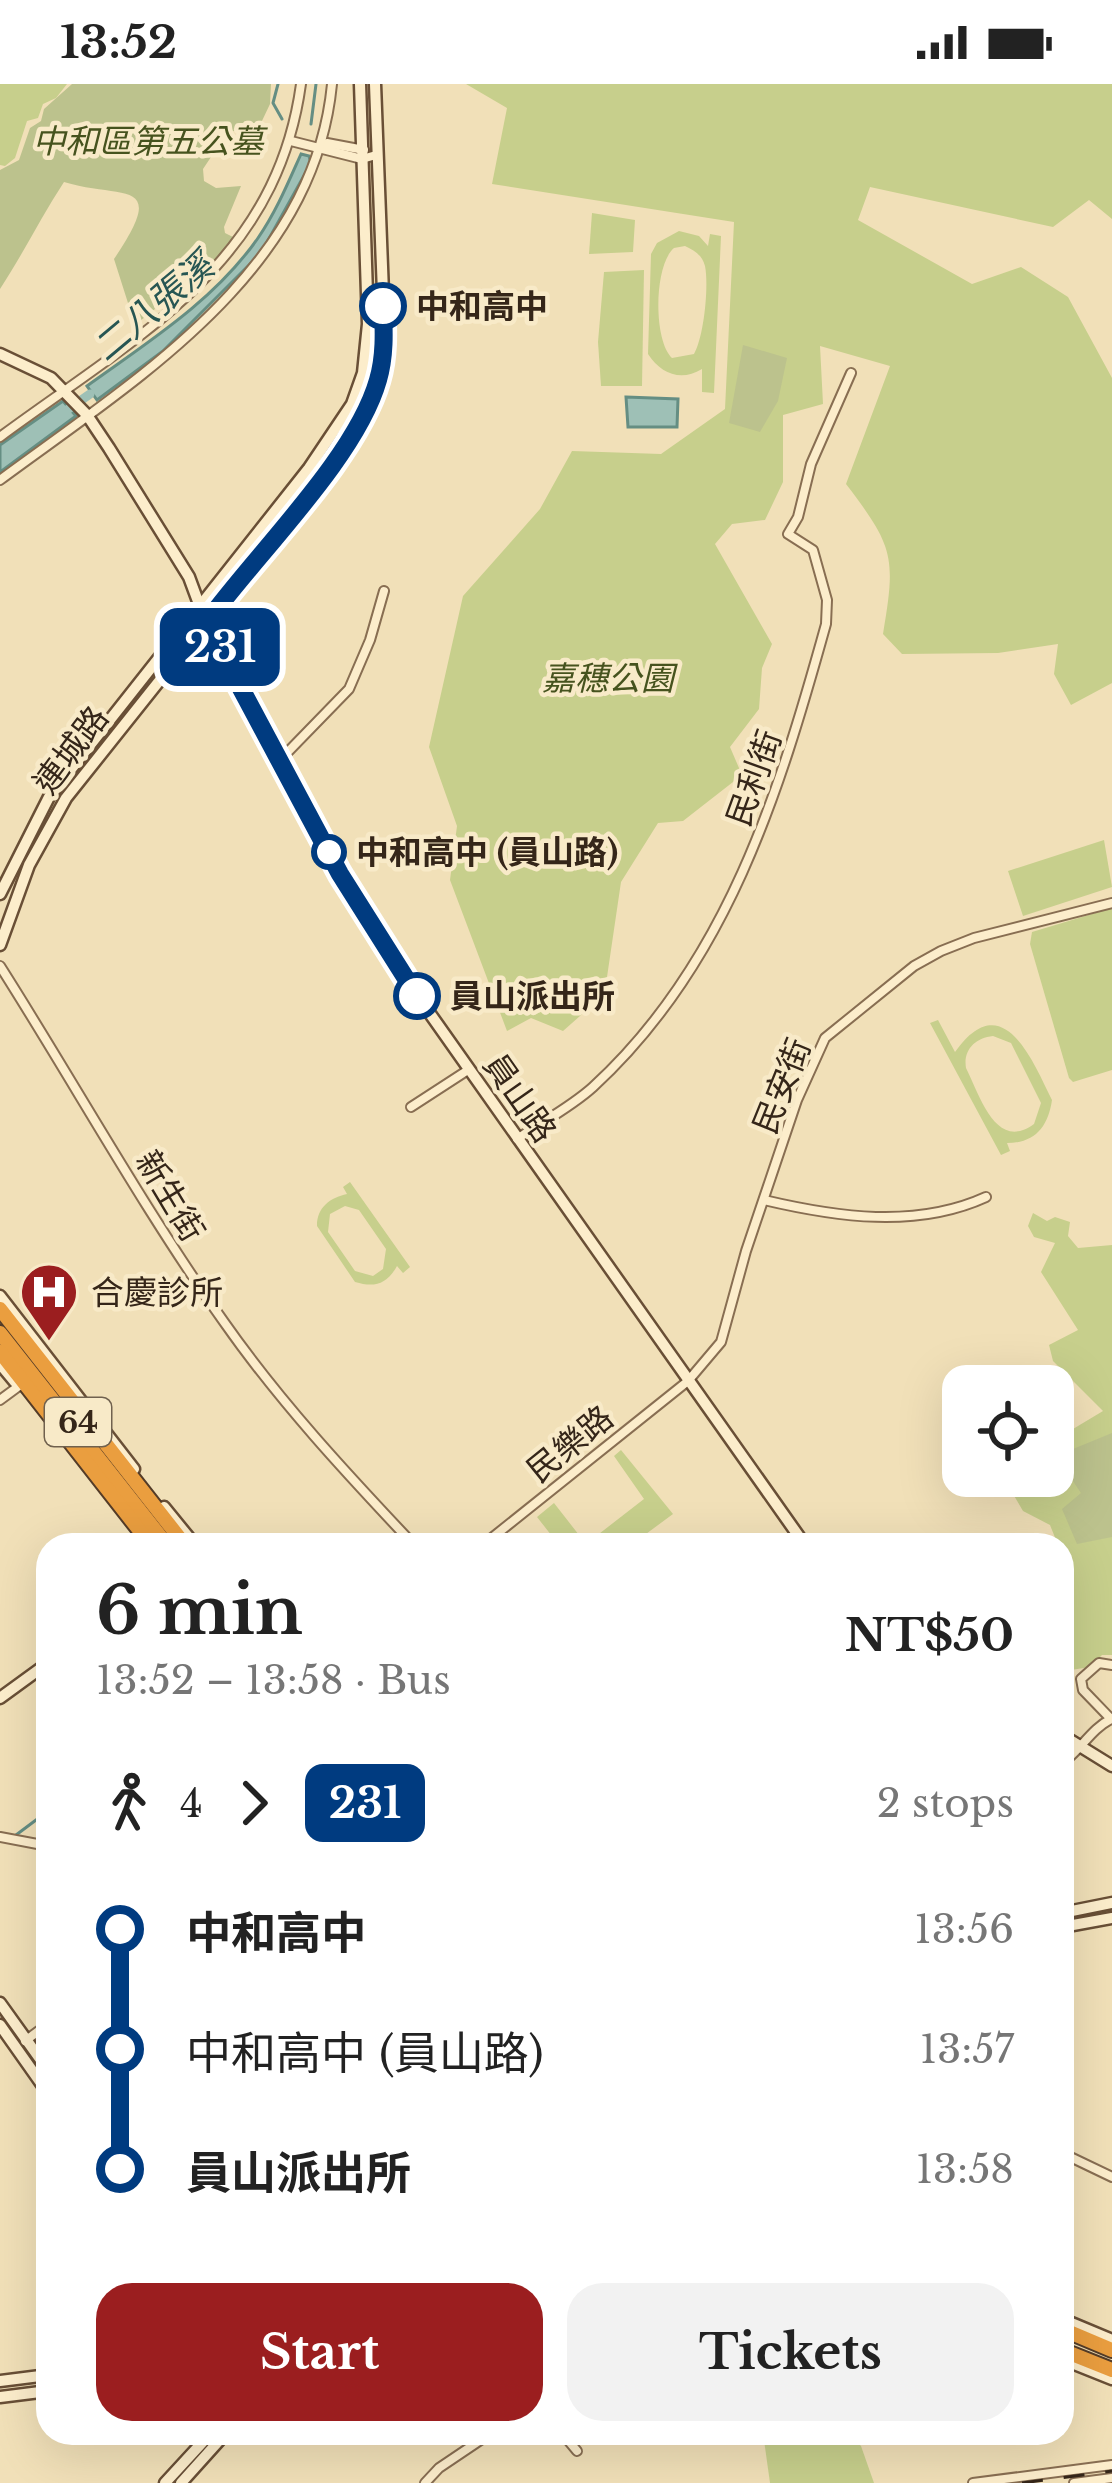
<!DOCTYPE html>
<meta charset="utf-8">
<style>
:root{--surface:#fff;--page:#f2f2f2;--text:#222;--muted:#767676;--accent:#9b1e1f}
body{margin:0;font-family:"Libre Baskerville","Noto Sans TC",serif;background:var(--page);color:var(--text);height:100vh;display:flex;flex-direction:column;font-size:45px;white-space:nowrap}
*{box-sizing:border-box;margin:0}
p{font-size:39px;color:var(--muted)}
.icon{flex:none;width:66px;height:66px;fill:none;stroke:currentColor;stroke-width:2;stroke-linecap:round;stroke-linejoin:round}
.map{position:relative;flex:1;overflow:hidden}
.drawer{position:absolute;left:36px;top:1449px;width:1038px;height:912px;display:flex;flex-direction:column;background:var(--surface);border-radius:36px;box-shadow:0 12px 48px #0002}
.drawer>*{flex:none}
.badge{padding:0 24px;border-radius:18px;font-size:42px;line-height:78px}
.buttons{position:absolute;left:942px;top:1281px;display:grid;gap:24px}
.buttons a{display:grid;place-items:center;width:132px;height:132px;border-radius:24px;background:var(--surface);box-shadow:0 12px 48px #0002;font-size:60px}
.map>.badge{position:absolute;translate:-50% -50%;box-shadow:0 0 0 6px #fff}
.legs{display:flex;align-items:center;gap:18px;height:132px;padding:0 60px;font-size:39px}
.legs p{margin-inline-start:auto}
.overview{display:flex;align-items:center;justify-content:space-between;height:204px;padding:0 60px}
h1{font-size:66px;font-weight:800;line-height:90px}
.cta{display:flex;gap:24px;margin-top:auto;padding:24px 60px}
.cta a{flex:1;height:138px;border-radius:36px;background:var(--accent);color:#fff;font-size:48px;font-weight:800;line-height:138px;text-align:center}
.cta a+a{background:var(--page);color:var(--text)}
ul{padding:0 60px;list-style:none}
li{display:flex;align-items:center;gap:42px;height:120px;font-size:45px}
li i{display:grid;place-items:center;width:18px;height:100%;margin:0 15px;background:currentColor}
li i::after{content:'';width:30px;height:30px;margin:-15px;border:9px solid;border-radius:50%;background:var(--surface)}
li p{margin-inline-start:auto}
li:first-child i{background:linear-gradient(#0000 50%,currentColor 0)}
li:last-child i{background:linear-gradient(currentColor 50%,#0000 0)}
.status{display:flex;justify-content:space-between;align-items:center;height:84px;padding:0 60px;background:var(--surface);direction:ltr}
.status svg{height:33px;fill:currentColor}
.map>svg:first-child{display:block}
.green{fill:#c7cf8c;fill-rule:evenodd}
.cemetery{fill:#bcc28d}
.water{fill:#9ec0b6;stroke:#658e83;stroke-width:3}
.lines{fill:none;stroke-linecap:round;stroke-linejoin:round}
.stream{stroke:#658e83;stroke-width:3}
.canal{stroke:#9ec0b6;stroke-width:9}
.street-casing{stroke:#886e52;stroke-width:12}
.secondary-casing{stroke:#694f36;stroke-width:15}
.highway-casing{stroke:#543c28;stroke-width:18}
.street{stroke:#fcedcb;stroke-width:8}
.secondary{stroke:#fcedcb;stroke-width:10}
.highway{stroke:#ea9e3f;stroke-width:14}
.rail{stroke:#352619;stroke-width:3;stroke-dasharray:21 21;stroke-linecap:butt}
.line-1-casing{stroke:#fff;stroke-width:27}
.line-1{stroke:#003b80;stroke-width:18}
.stop-1-dot{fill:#fff;stroke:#003b80;stroke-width:6}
.labels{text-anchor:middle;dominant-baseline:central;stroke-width:9;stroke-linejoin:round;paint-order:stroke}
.shield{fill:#f8eac8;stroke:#70614e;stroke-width:3}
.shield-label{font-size:30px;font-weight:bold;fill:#352619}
.park-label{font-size:33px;font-style:italic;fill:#46531e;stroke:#f8eac8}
.stop-label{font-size:33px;font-weight:bold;fill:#352619;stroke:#f8eac8;text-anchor:start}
.street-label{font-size:33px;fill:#352619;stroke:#f8eac8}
.poi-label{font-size:33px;fill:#352619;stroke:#f8eac8;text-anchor:start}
.water-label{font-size:36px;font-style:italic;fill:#275653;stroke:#f8eac8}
</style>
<div class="status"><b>13:52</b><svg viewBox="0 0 49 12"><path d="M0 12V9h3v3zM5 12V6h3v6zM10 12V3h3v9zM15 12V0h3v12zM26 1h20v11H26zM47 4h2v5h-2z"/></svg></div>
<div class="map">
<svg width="1112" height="2399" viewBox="0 0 1112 2399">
<rect width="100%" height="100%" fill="#f1e0b8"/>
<g class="green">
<path d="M0,0H67L56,14L43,20L38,34L27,37L15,74L5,82L0,81Z"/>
<path d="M466,0H1112V135L1089,116L1053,143L870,103L858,136L972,200L1021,183L1068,213L1112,294V599L1071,621L1054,590L1058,560L998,569L902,570L883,550C896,473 894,463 846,400L890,282L820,262L823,320L783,331V398L765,436L732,440L715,460L772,560L762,584L759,625L730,663L742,691L683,737L658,739L621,798L607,893L597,917L563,947L531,934L507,947L450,796L457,742L429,663L463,512L540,425L572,367L661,370L725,325L734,138L492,100L507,24Z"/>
<path d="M592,129L635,136L633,168L589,170Z"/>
<path d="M679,147L699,152L708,162L710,150L721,152L714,309L702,308V285C681,298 661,290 648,270L651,170L657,159ZM685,162C695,167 702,171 705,182C709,202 704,253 694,270L672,274C653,256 654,181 674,164Z"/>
<path d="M644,186L642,302H601L598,258L604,188Z"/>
<path d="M1104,756L1112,803L1023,832L1008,787Z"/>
<path d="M1112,824V986L1073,998L1069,994L1030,860L1032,848Z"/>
<path d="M938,936L955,968C1003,900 1033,978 1052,1016C1048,1043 1035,1059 1007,1059L1010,1067L1001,1071L930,939ZM993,952L1011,959L1041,1019L1034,1040C996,1068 980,1012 966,984C963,966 975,954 993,952Z"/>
<path d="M350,1098L410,1183L403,1189L397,1182C387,1200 375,1204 355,1198L317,1142C317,1123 330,1114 347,1110L343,1103ZM345,1122L359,1126L386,1165L383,1185L373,1192L355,1187L328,1148L330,1130Z"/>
<path d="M1033,1129L1047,1137L1055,1133L1070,1138L1068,1152L1078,1164L1112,1161V1571H1102L1090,1583L1071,1586L1062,1566V1461H1058L1050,1441L1023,1427L1009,1403L993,1392H1053V1337L1068,1348L1103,1327L1053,1277L1049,1261L1078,1246L1041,1188L1055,1159L1034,1153L1028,1142Z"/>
<path d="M621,1366L673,1430L631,1461H559L537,1433L554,1419L586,1460L644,1415L614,1372Z"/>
<path d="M763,2349H848L861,2362L874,2399H770Z"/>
</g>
<g class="cemetery">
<path d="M72,0H271L270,20L261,39L227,49L203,85L204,97L216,104L241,102L224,143L225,149L235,154L210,181L135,241L114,175C170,92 122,116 64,98C41,133 23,170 0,205V86L19,76L30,44L41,37L44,25Z"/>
<path d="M743,261L787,274L778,317L760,348L729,339Z"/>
<path d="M1112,1349V1453L1077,1460L1062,1425L1081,1409L1056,1372Z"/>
</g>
<g class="water">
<path d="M301,70L309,72L311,79L261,169L163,267L97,316L87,302C148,258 214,217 258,154C276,128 288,99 301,70Z"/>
<path d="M626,313L678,315L677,343H628Z"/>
<path d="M63,317L76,332L0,388V361Z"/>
</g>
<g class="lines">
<g class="stream">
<path d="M278,0L273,19L282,35"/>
<path d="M311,40L316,0"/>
<path d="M16,1751L48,1727"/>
</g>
<path class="canal" d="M60,331L90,310"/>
<defs>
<g id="street">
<path d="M291,57L362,75L376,71"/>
<path d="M320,63L327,59L364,66"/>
<path d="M0,353C135,253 276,182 301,0"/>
<path d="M0,396C138,294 314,187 332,0"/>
<path d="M280,676L349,605L370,556L384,507"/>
<path d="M0,882C75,1000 143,1124 224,1238C280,1318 347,1390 414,1461"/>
<path d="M411,1023L468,986"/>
<path d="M517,1055C542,1038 571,1023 593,1003C727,880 779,709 826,540L827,516L813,466L788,450L798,433L811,380L851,289"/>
<path d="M764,1116C836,1133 916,1145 986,1113"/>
<path d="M0,1316L19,1302"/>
<path d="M483,1461L688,1297L721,1258L746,1167L797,1016L825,954L914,882L941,867L974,854L1112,819"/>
<path d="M1111,1635L1083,1606L1081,1595L1099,1579L1112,1581"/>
<path d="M1062,1679C1081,1666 1091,1645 1111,1635"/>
<path d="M0,1753L48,1762"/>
<path d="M25,1957L48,1940"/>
<path d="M1062,2069L1112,2093"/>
<path d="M562,2349L577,2367"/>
<path d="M425,2399L439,2384L491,2349"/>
<path d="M973,2399L1112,2381"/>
<path d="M1074,2399L1112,2394"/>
</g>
<g id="secondary">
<path d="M0,270L51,294L87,331L109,364L189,493L206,539L323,757L402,890L805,1461"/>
<path d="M0,810L49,713L309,384L352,320L363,289L368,240L360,0"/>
<path d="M0,861L29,781L66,714L344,365L372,314L385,261L375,0"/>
<path d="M0,1212L134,1385"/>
<path d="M0,1280L15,1298"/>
<path d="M164,1423L195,1461"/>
<path d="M0,1614L48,1579"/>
<path d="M1062,1651L1112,1682"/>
<path d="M1062,1829L1112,1819"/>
<path d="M1062,1843L1112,1834"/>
<path d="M0,1919L48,1986"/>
<path d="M0,1941L48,2009"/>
<path d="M1062,2235L1112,2256"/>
<path d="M1062,2275L1112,2295"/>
<path d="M0,2297L48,2291"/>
<path d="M0,2313L48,2307"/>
<path d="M165,2399L211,2349"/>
<path d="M181,2399L226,2349"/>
</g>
<g id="highway">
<path d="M0,1225L185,1461"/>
<path d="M0,1249L167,1461"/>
<path d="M0,1268L151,1461"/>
<path d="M1062,2245L1112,2266"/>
<path d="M1062,2266L1112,2286"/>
</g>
</defs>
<use href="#street" class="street-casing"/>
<use href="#secondary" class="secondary-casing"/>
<use href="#highway" class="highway-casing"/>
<use href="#street" class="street"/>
<use href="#secondary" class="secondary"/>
<use href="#highway" class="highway"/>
<path class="rail" d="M1022,2399L1112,2387"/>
</g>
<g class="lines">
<defs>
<path id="line-1" d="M383,222C384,248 385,272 378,296C356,374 256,470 206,539L340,790L417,912"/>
</defs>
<use href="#line-1" class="line-1-casing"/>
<use href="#line-1" class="line-1"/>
</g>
<defs>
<symbol id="hospital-pin" viewBox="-11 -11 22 30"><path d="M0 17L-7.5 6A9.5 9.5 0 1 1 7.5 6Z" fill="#9b1e1f" stroke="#f8eac8"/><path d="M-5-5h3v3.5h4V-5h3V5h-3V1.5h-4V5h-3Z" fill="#fff"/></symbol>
</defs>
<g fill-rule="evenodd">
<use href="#hospital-pin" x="16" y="1175" width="66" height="90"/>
</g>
<g class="stop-1-dot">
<circle cx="383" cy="222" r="21"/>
<circle cx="329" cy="768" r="15"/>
<circle cx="417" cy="912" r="21"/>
</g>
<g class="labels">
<rect class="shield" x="45" y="1314" width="66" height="48" rx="9"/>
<g class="shield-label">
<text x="78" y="1338">64</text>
</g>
<g class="park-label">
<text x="148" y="57">中和區第五公墓</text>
<text x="608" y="594">嘉穗公園</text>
</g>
<g class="stop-label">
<text x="416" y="222">中和高中</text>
<text x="356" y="768">中和高中 (員山路)</text>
<text x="450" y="912">員山派出所</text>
</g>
<g class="street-label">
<text transform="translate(71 666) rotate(-53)">連城路</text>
<text transform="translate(754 694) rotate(-70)">民利街</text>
<text transform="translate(782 1002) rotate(-68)">民安街</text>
<text transform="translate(520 1014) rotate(55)">員山路</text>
<text transform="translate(170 1112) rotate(59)">新生街</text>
<text transform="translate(570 1360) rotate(-39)">民樂路</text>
</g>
<g class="poi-label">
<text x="91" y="1208">合慶診所</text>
</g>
<g class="water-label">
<text transform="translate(153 223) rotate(-40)">二八張溪</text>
</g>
</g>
</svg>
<div class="buttons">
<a><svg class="icon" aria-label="locate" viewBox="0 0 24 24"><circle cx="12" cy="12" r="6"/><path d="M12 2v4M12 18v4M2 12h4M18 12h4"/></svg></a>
</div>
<b class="badge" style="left:220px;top:563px;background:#003b80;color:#fff">231</b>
<section class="drawer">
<div class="overview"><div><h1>6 min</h1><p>13:52 – 13:58 · Bus</p></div><b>NT$50</b></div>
<div class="legs"><svg class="icon" aria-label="walk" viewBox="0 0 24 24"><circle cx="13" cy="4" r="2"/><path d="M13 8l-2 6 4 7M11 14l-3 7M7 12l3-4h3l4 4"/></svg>4<svg class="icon" aria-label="forward" viewBox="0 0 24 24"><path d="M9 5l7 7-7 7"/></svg><b class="badge" style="background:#003b80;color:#fff">231</b><p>2 stops</p></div>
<ul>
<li><i style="color:#003b80"></i><b>中和高中</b><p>13:56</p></li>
<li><i style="color:#003b80"></i><span>中和高中 (員山路)</span><p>13:57</p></li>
<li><i style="color:#003b80"></i><b>員山派出所</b><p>13:58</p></li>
</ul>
<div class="cta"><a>Start</a><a>Tickets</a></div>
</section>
</div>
